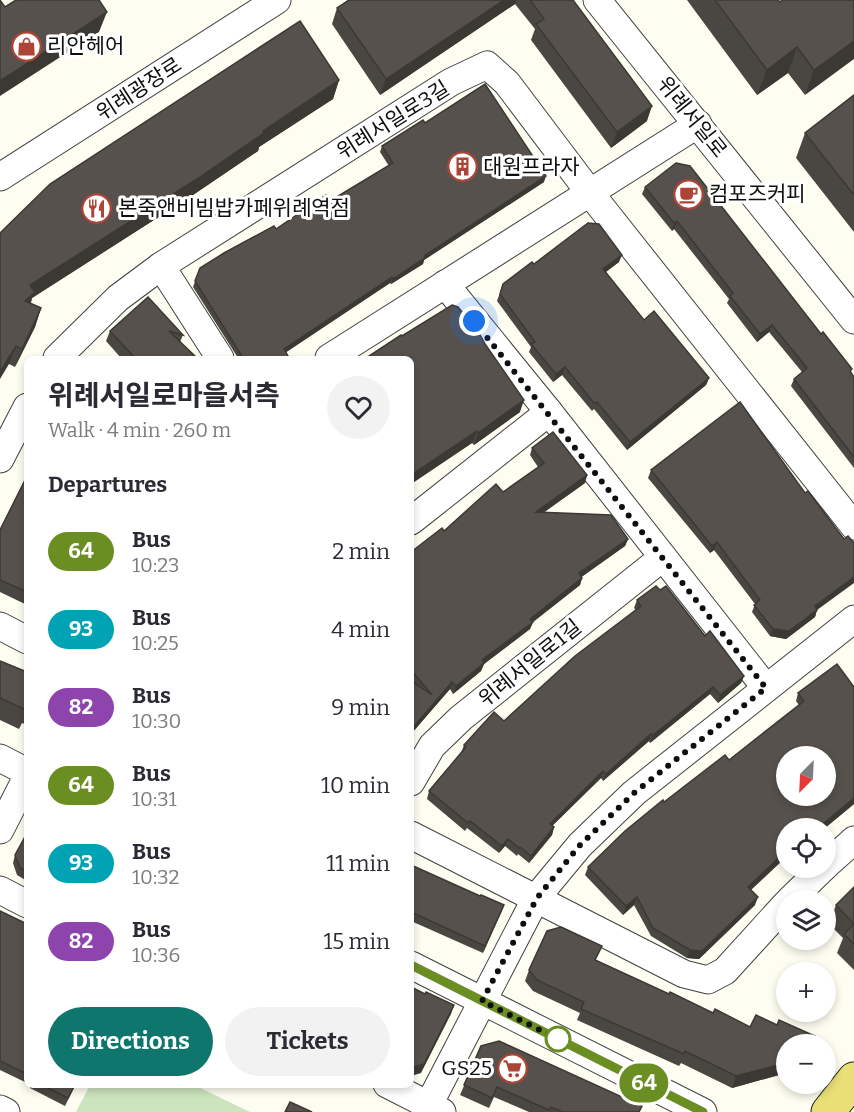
<!DOCTYPE html>
<meta charset="utf-8">
<style>
:root{--surface:#fff;--page:#f2f2f3;--text:#2b2b33;--muted:#7c7c81;--accent:#0f766e}
body{margin:0;font-family:Bitter,"Noto Sans KR",serif;background:var(--page);color:var(--text);height:100vh;display:flex;flex-direction:column;font-size:22px;white-space:nowrap}
*{box-sizing:border-box;margin:0}
p{font-size:20px;color:var(--muted)}
.icon{flex:none;width:33px;height:33px;fill:none;stroke:currentColor;stroke-width:2;stroke-linecap:round;stroke-linejoin:round}
.map{position:relative;flex:1;overflow:hidden}
.panel{position:absolute;left:24px;top:356px;width:390px;height:732px;display:flex;flex-direction:column;background:var(--surface);border-radius:9px;box-shadow:0 3px 9px #0003}
.panel>*{flex:none}
.badge{padding:0 12px;border-radius:20px;font-size:21px;line-height:39px}
.needle{width:39px;rotate:204deg}
.controls{position:absolute;left:776px;top:746px;display:grid;gap:12px}
.controls a{display:grid;place-items:center;width:60px;height:60px;border-radius:50%;background:var(--surface);box-shadow:0 3px 9px #0003;font-size:30px}
.you{position:absolute;width:30px;height:30px;margin:-15px;border:4px solid #fff;border-radius:50%;background:#1a73e8;box-shadow:0 0 0 9px #1a73e833}
.map>.badge{position:absolute;translate:-50% -50%;box-shadow:0 0 0 3px #fff}
h2{padding:0 24px;font-size:22px;line-height:54px}
.round{display:grid;place-items:center;flex:none;width:63px;height:63px;border-radius:32px;background:var(--page)}
.overview{display:flex;align-items:center;justify-content:space-between;height:102px;padding:0 24px}
h1{font-size:28px;font-weight:700;line-height:45px}
.button{display:flex;gap:12px;margin-top:auto;padding:12px 24px}
.button a{flex:1;height:69px;border-radius:36px;background:var(--accent);color:#fff;font-size:24px;font-weight:700;line-height:69px;text-align:center}
.button a+a{background:var(--page);color:var(--text)}
ul{padding:0;list-style:none}
li{display:flex;align-items:center;gap:18px;height:78px;padding:0 24px}
li div{flex:1}
li b{display:block;font-size:22px}
li em{font-style:normal}
li .badge{min-width:66px;font-weight:700;text-align:center}
.map>svg:first-child{display:block}
.green{fill:#cce4be}
.lines{fill:none;stroke-linecap:round;stroke-linejoin:round}
.minor-casing{stroke:#414141;stroke-width:29}
.major-casing{stroke:#1f1f1f;stroke-width:35}
.minor{stroke:#fff;stroke-width:27}
.major{stroke:#e8df77;stroke-width:33}
.wall{fill:#4a4641}
.shaded-wall{fill:#3c3935}
.building{fill:#56514c;stroke:#3c3935;stroke-width:1.5;fill-rule:evenodd}
.line-casing{stroke:#fff;stroke-width:14}
.line{stroke:#6b8e23;stroke-width:9}
.walk{stroke:#0e0e0e;stroke-width:6;stroke-dasharray:0 10.8}
.stop-dot{fill:#fff;stroke:#6b8e23;stroke-width:3}
.labels{text-anchor:middle;dominant-baseline:central;stroke-width:6;stroke-linejoin:round;paint-order:stroke}
.poi-label{font-size:21px;fill:#0e0e0e;stroke:#fff;text-anchor:start}
.street-label{font-size:21px;fill:#0e0e0e;stroke:#fff}
</style>
<div class="map">
<svg width="854" height="1112" viewBox="0 0 854 1112">
<rect width="100%" height="100%" fill="#fdfdf1"/>
<path class="green" d="M90,1085H194L250,1112H76Z"/>
<g class="lines">
<defs>
<g id="minor">
<path d="M597,0L854,320"/>
<path d="M0,177L277,0"/>
<path d="M161,266L220,358"/>
<path d="M445,284L549,412L766,688"/>
<path d="M57,358L118,298L161,266L451,82L487,65L507,83L590,193L854,526"/>
<path d="M329,358L698,124"/>
<path d="M0,459L27,407"/>
<path d="M411,521L549,412"/>
<path d="M0,626L27,640"/>
<path d="M0,758L27,772"/>
<path d="M411,782L432,746L461,718L662,558"/>
<path d="M0,830L27,777"/>
<path d="M411,835L684,974L708,980L725,971L786,904"/>
<path d="M825,866L854,840"/>
<path d="M0,890L27,904"/>
<path d="M790,900L824,867"/>
<path d="M411,965L703,1112"/>
<path d="M387,1084L442,1112"/>
<path d="M0,1109L6,1112"/>
<path d="M425,1112L536,898L580,845L634,793L854,619"/>
</g>
<path id="major" d="M828,1112L854,1079"/>
</defs>
<use href="#minor" class="minor-casing"/>
<use href="#major" class="major-casing"/>
<use href="#minor" class="minor"/>
<use href="#major" class="major"/>
</g>
<g class="wall">
<path d="M349,0H573L647,121L611,148L531,40L535,29L515,4L380,95L332,24L337,8Z"/>
<path d="M687,0H778L780,2L854,0L805,95L788,73L757,95Z"/>
<path d="M339,80L333,99L259,147L258,151L193,195L32,298L31,303L41,308L35,327L15,367L9,364L0,233Z"/>
<path d="M854,95V232L796,158L805,133Z"/>
<path d="M425,123L544,182L424,260L423,264L391,284L390,283L286,352L288,356L287,358H238L193,287L200,268L330,201L389,166L380,152L382,146Z"/>
<path d="M645,187L851,372L854,377V468L791,386L794,379L802,372L769,332L757,342L727,303L729,299L674,229L672,231L642,194Z"/>
<path d="M619,262L606,272L644,320L709,378L706,385L627,450L594,409L592,411L562,375L553,382L529,352L531,347L497,301L503,284L534,264Z"/>
<path d="M148,297L183,335L180,342L197,358H121L106,341L110,331Z"/>
<path d="M402,336L520,412L474,445L472,443L411,484V358Z"/>
<path d="M532,448L587,475L585,483L543,513L628,539L625,546L581,577L582,578L580,585L533,622L530,629L484,664L481,671L453,694L450,689L411,734V552L503,492L538,467L530,455Z"/>
<path d="M651,470L817,610L815,617L786,639L770,636L752,612L755,604L714,550L710,553L648,478Z"/>
<path d="M27,476V605L0,592V530Z"/>
<path d="M637,600L705,636L744,676L741,683L718,703L710,694L650,743L649,741L603,781L601,778L552,826L554,827L552,835L529,863L518,854L517,856L505,846L499,853L467,828L465,831L427,799L429,791L461,753L464,745L504,721L636,610L634,608Z"/>
<path d="M0,661L27,672V725L22,723L19,729L0,720Z"/>
<path d="M854,687V804L825,828H786V857L751,890L755,905L699,959L687,958L651,936L634,905L623,915L585,875L588,867L664,802L729,760L799,705L796,701L798,693Z"/>
<path d="M27,833V881L17,875L13,863L15,855Z"/>
<path d="M411,865L480,896L504,905L483,953L411,921Z"/>
<path d="M854,887V970L837,953L843,938L829,924L836,905Z"/>
<path d="M0,911L27,924V1083L0,1070Z"/>
<path d="M596,960L669,994L713,1013L750,1027L786,1044V1073L732,1088L681,1063L679,1066L577,1020L580,1013L533,991L525,981L529,970Z"/>
<path d="M481,1046L639,1112H529L494,1097L489,1108L460,1095Z"/>
<path d="M31,1084H76L65,1106L30,1088Z"/>
</g>
<g class="shaded-wall">
<path d="M504,0H517L515,4L380,95L386,79Z"/>
<path d="M107,12L99,32L0,96V81Z"/>
<path d="M854,41V59L805,95L814,70Z"/>
<path d="M797,47L788,73L757,95L767,70Z"/>
<path d="M339,80L333,99L259,147L258,151L193,195L32,298L28,310L18,320L30,285Z"/>
<path d="M652,106L647,121L611,148L617,132Z"/>
<path d="M546,176L544,182L424,260L423,264L391,284L393,279L424,256Z"/>
<path d="M677,221L674,229L672,231L674,223Z"/>
<path d="M622,255L619,262L600,276L603,269Z"/>
<path d="M392,277L390,283L282,355L284,349Z"/>
<path d="M41,308L35,327L15,367L22,349Z"/>
<path d="M772,325L769,332L757,342L760,334Z"/>
<path d="M16,346L9,364L0,379V372Z"/>
<path d="M565,367L562,375L553,382L556,374Z"/>
<path d="M709,378L706,385L627,450L630,442Z"/>
<path d="M524,400L520,412L474,445L478,433Z"/>
<path d="M477,431L472,443L411,484V475Z"/>
<path d="M587,475L585,483L533,520L536,512Z"/>
<path d="M628,539L625,546L576,581L579,573Z"/>
<path d="M717,542L714,550L710,553L712,546Z"/>
<path d="M854,577V583L817,610L815,617L786,639L770,636L773,629L815,606Z"/>
<path d="M582,578L580,585L533,622L530,629L484,664L481,671L453,694L456,686L482,660L530,619Z"/>
<path d="M744,676L741,683L718,703L720,695Z"/>
<path d="M452,682L450,689L411,734V730Z"/>
<path d="M713,687L710,694L650,743L653,735Z"/>
<path d="M651,734L649,741L603,781L606,774Z"/>
<path d="M603,771L601,778L547,831L550,824Z"/>
<path d="M854,798V804L825,828H818Z"/>
<path d="M554,827L552,835L529,863L531,856Z"/>
<path d="M508,839L505,846L499,853L502,846Z"/>
<path d="M786,851V857L745,895L748,887Z"/>
<path d="M637,897L634,905L623,915L626,906Z"/>
<path d="M758,897L755,905L699,959L687,958L690,950Z"/>
<path d="M504,905L501,913L483,953L485,946Z"/>
<path d="M454,1005L451,1014L421,1073L411,1076V1068Z"/>
<path d="M786,1063V1073L732,1088L736,1076Z"/>
</g>
<g class="building">
<path d="M0,0L5,7L16,0H99L107,12L0,81Z"/>
<path d="M349,0H504L386,79L337,8Z"/>
<path d="M530,0H573L652,106L617,132L536,24L544,19Z"/>
<path d="M715,0H778L780,2L782,0H854V41L814,70L797,47L767,70Z"/>
<path d="M300,21L339,80L263,131L264,133L200,177L30,285L35,292L25,301L41,308L22,349L16,346L0,372V233L50,184Z"/>
<path d="M485,84L546,176L424,256L425,258L393,279L392,277L284,349L288,356L283,358H243L195,281L200,268L224,253L274,226L276,229L326,195L330,201L393,163L382,146L423,120L425,123Z"/>
<path d="M854,95V195L805,133Z"/>
<path d="M676,163L690,166L821,334L823,332L852,369L850,371L854,377V457L794,379L807,368L772,325L760,334L730,296L733,293L677,221L674,223L645,187Z"/>
<path d="M588,223L599,224L622,255L603,269L644,320L654,311L709,378L630,442L597,402L594,403L565,367L556,374L531,344L535,342L500,294L503,284L532,262L534,264Z"/>
<path d="M148,297L183,335L169,331L197,358H135L110,331Z"/>
<path d="M452,305L458,307L479,333L485,344L524,400L478,433L477,431L411,475V358H366L401,335L402,336Z"/>
<path d="M740,402L805,493L808,491L844,539L848,536L854,543V577L815,606L817,610L789,631L773,629L754,605L760,600L717,542L712,546L651,470Z"/>
<path d="M553,432L587,475L536,512L611,515L628,539L579,573L582,578L530,619L533,622L482,660L484,663L456,686L452,682L411,730V681L432,695L411,670V552L442,528L444,531L496,484L503,492L544,463L532,448Z"/>
<path d="M27,476V592L0,580V530Z"/>
<path d="M656,586L660,590L666,586L705,636L710,631L744,676L720,695L713,687L653,735L651,734L606,774L603,771L550,824L554,827L531,856L520,847L519,848L508,839L502,846L470,821L468,823L429,791L466,747L464,745L494,712L504,721L575,656L641,606L637,600Z"/>
<path d="M0,661L27,672V708L26,710L0,698Z"/>
<path d="M837,664L854,687V798L818,828H786V851L748,887L758,897L702,951L690,950L653,928L637,897L626,906L588,867L625,831L663,800L664,802L725,755L729,760L804,701L798,693ZM786,756H825V795H786Z"/>
<path d="M27,833V872L20,868L15,855Z"/>
<path d="M411,865L480,896L481,895L504,905L485,946L411,912Z"/>
<path d="M854,887V924L836,905Z"/>
<path d="M0,911L27,924V1074L0,1061Z"/>
<path d="M854,924V944L844,934Z"/>
<path d="M561,927L602,946L595,960L669,994L670,992L713,1013L715,1009L750,1027L756,1015L777,1025L779,1020L815,1036L810,1044H786V1063L736,1076L685,1051L684,1054L581,1009L584,1002L537,980L529,970L547,931Z"/>
<path d="M411,987L425,994L426,992L454,1005L424,1064L411,1068Z"/>
<path d="M499,1041L642,1106L639,1112H562L551,1107L549,1110L497,1087L492,1098L464,1085L481,1046Z"/>
<path d="M40,1084H75L68,1098Z"/>
<path d="M290,1102L312,1112H285Z"/>
</g>
<g class="lines">
<defs>
<path id="line" d="M411,965L703,1112"/>
</defs>
<use href="#line" class="line-casing"/>
<use href="#line" class="line"/>
<path class="walk" d="M474,321L766,688L634,793L580,845L537,898L482,1001L562,1041L558,1039"/>
</g>
<defs>
<symbol id="shop-ring" viewBox="-11 -11 22 22"><circle r="9.5" fill="#fff" stroke="#ad4537" stroke-width="1.5"/><path d="M-5-2.5h2.3a2.7 3.5 0 0 1 5.4 0H5L5.5 6h-11ZM-1.5-2.5h3a1.5 2.3 0 0 0-3 0Z" fill="#ad4537"/></symbol>
<symbol id="building-ring" viewBox="-11 -11 22 22"><circle r="9.5" fill="#fff" stroke="#ad4537" stroke-width="1.5"/><path d="M-4-6H4V6H1V3H-1V6H-4ZM-2.5-4.3h1.7v1.8h-1.7ZM.8-4.3h1.7v1.8H.8ZM-2.5-1h1.7V.8h-1.7ZM.8-1h1.7V.8H.8Z" fill="#ad4537"/></symbol>
<symbol id="cafe-ring" viewBox="-11 -11 22 22"><circle r="9.5" fill="#fff" stroke="#ad4537" stroke-width="1.5"/><path d="M-5.5-4.5H6V0H3Q3 3.5 0 3.5H-2.5Q-5.5 3.5-5.5 0ZM3-3.2v2h1.7v-2ZM-6 4.5H4V6H-6Z" fill="#ad4537"/></symbol>
<symbol id="restaurant-ring" viewBox="-11 -11 22 22"><circle r="9.5" fill="#fff" stroke="#ad4537" stroke-width="1.5"/><path d="M-5-6h1v4h1v-4h1v4h1v-4h1v5L-1.5 .5V6h-2V.5L-5-1ZM5-6V6H3V1.5H1.5Q1.5-4 5-6Z" fill="#ad4537"/></symbol>
<symbol id="supermarket-ring" viewBox="-11 -11 22 22"><circle r="9.5" fill="#fff" stroke="#ad4537" stroke-width="1.5"/><path d="M-6-5.5h2.5l.6 2H6L4.5 2H-2.5L-4.4-4H-6ZM-1.5 3.2a1.3 1.3 0 1 0 .1 0ZM3 3.2a1.3 1.3 0 1 0 .1 0Z" fill="#ad4537"/></symbol>
</defs>
<g fill-rule="evenodd">
<use href="#shop-ring" x="10" y="30" width="33" height="33"/>
<use href="#building-ring" x="446" y="150" width="33" height="33"/>
<use href="#cafe-ring" x="672" y="178" width="33" height="33"/>
<use href="#restaurant-ring" x="80" y="192" width="33" height="33"/>
<use href="#supermarket-ring" x="496" y="1052" width="33" height="33"/>
</g>
<circle class="stop-dot" cx="558" cy="1039" r="12"/>
<g class="labels">
<g class="poi-label">
<text x="47" y="46">리안헤어</text>
<text x="483" y="167">대원프라자</text>
<text x="709" y="194">컴포즈커피</text>
<text x="118" y="208">본죽앤비빔밥카페위례역점</text>
<text x="492" y="1068" text-anchor="end">GS25</text>
</g>
<g class="street-label">
<text transform="translate(139 89) rotate(-33)">위례광장로</text>
<text transform="translate(692 117) rotate(51)">위례서일로</text>
<text transform="translate(393 120) rotate(-32)">위례서일로3길</text>
<text transform="translate(530 663) rotate(-39)">위례서일로1길</text>
</g>
</g>
</svg>
<div class="controls">
<a><svg class="needle" viewBox="-14 -14 28 28"><path d="M0-13l5 13h-10z" fill="#e53935"/><path d="M0 13l5-13h-10z" fill="#7c7c81"/></svg></a>
<a><svg class="icon" aria-label="locate" viewBox="0 0 24 24"><circle cx="12" cy="12" r="6"/><path d="M12 2v4M12 18v4M2 12h4M18 12h4"/></svg></a>
<a><svg class="icon" aria-label="layers" viewBox="0 0 24 24"><path d="M12 4l9 5-9 5-9-5zM3 14l9 5 9-5"/></svg></a>
<a>+</a>
<a>−</a>
</div>
<div class="you" style="left:474px;top:321px"></div>
<b class="badge" style="left:644px;top:1083px;background:#6b8e23;color:#fff">64</b>
<section class="panel">
<div class="overview"><div><h1>위례서일로마을서측</h1><p>Walk · 4 min · 260 m</p></div><a class="round"><svg class="icon" aria-label="heart" viewBox="0 0 24 24"><path d="M12 20l-8-8c-3-5 5-10 8-4 3-6 11-1 8 4z"/></svg></a></div>
<h2>Departures</h2>
<ul>
<li><span class="badge" style="background:#6b8e23;color:#fff">64</span><div><b>Bus</b><p>10:23</p></div><em>2 min</em></li>
<li><span class="badge" style="background:#00a3b4;color:#fff">93</span><div><b>Bus</b><p>10:25</p></div><em>4 min</em></li>
<li><span class="badge" style="background:#8e44ad;color:#fff">82</span><div><b>Bus</b><p>10:30</p></div><em>9 min</em></li>
<li><span class="badge" style="background:#6b8e23;color:#fff">64</span><div><b>Bus</b><p>10:31</p></div><em>10 min</em></li>
<li><span class="badge" style="background:#00a3b4;color:#fff">93</span><div><b>Bus</b><p>10:32</p></div><em>11 min</em></li>
<li><span class="badge" style="background:#8e44ad;color:#fff">82</span><div><b>Bus</b><p>10:36</p></div><em>15 min</em></li>
</ul>
<div class="button"><a>Directions</a><a>Tickets</a></div>
</section>
</div>
